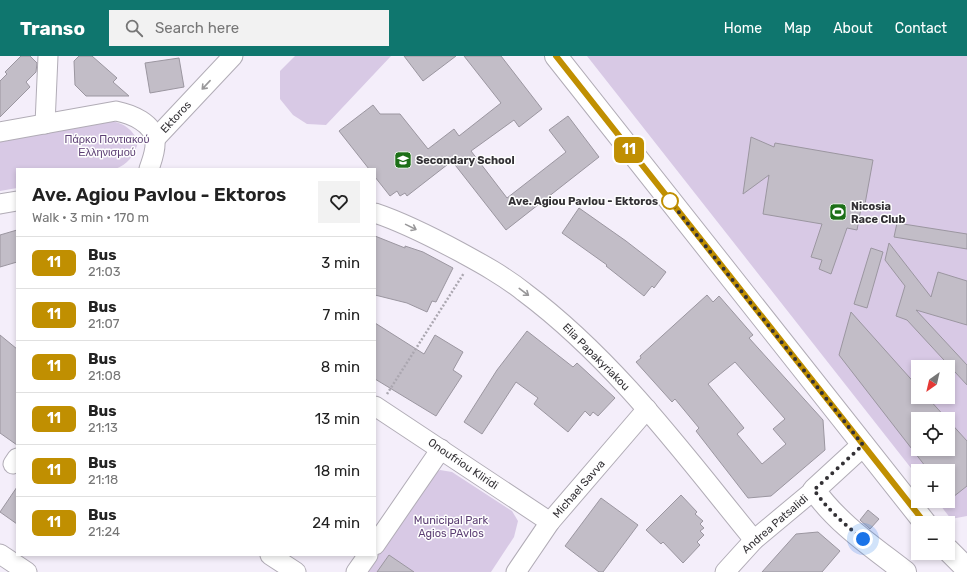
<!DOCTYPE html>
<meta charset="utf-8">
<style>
:root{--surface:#fff;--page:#f2f2f2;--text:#222;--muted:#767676;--line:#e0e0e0;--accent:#0f766e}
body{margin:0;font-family:Rubik,sans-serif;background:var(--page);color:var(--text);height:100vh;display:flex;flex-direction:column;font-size:15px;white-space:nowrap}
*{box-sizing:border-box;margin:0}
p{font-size:13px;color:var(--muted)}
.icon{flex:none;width:22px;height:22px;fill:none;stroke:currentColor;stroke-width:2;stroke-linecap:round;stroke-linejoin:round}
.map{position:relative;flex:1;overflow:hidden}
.sheet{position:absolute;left:16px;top:112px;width:360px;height:388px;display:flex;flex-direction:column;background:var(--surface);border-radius:0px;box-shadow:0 2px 6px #0003}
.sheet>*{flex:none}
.badge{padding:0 8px;border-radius:6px;font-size:14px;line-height:26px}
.needle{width:26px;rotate:214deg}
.buttons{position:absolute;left:911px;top:304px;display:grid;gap:8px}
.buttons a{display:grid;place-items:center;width:44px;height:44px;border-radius:0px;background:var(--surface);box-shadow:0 2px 6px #0003;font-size:20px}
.you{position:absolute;width:20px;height:20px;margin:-10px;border:3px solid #fff;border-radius:50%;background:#1a73e8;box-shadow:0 0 0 6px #1a73e833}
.map>.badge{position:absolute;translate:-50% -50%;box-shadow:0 0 0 2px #fff}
.round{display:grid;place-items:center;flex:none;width:42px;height:42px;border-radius:0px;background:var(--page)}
.summary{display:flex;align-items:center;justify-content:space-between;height:68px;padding:0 16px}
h1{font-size:19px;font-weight:600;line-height:30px}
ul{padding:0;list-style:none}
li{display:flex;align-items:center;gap:12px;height:52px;padding:0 16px;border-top:1px solid var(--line)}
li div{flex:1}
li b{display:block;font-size:15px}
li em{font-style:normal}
li .badge{min-width:44px;font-weight:700;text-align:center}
header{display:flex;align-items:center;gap:24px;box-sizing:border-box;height:56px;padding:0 20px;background:var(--accent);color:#fff}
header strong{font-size:19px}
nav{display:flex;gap:22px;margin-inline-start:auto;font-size:14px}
.search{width:280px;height:36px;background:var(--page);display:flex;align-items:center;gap:10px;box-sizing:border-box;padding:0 14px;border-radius:0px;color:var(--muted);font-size:15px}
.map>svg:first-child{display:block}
.green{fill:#d8c9e5;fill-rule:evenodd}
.building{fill:#c2bdc7;stroke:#9b96a0;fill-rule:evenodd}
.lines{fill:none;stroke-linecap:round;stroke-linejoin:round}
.minor-casing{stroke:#b1acb6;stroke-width:21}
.secondary-casing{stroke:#b1acb6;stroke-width:24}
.path{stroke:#aba7b0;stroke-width:2.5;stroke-dasharray:2 2;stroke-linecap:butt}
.minor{stroke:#fff;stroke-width:19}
.secondary{stroke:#fff;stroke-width:22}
.oneway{stroke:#99989a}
.line-casing{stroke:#fff;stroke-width:9}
.line{stroke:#c08f01;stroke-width:6}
.walk{stroke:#333135;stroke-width:4;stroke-dasharray:0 7.2}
.stop-dot{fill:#fff;stroke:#c08f01;stroke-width:2}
.labels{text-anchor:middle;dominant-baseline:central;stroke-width:3;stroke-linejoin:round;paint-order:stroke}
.street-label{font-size:11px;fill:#333135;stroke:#fefefe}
.park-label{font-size:11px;fill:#5b3e73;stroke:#fefefe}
.poi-label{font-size:11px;font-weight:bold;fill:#333135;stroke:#fefefe;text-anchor:start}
.stop-label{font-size:11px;font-weight:bold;fill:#333135;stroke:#fefefe;text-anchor:end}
</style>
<header>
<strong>Transo</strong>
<div class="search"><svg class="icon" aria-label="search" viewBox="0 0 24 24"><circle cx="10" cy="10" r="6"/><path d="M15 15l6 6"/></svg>Search here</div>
<nav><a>Home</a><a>Map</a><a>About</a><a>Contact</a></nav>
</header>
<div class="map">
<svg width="967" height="516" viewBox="0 0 967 516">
<rect width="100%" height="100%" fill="#f4eefa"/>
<g class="green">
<path d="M295,0H391L326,69L307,68L293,59L280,43V15Z"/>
<path d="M587,0H967V460L951,463L937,445H948V415H918V421ZM918,311H948V341H918ZM918,363H948V393H918Z"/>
<path d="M111,65C124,67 133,74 138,86C135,99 127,109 115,113H17V132L0,135V83Z"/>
<path d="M440,414L452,416L512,455L518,465L514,481L491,516H365L429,421Z"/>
</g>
<g class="building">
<path d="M21,0H30L37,7L36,16L26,26L30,31L0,61V25L7,18L5,16Z"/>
<path d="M79,0H92L117,22L113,26L129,40H86L75,29L74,5Z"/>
<path d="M404,0H456L423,25Z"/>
<path d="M464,0H501L542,53L519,71L514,64L471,95L507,142L566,96L549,74L568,60L599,101L506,174L452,105L407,140L405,137L400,140L397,135L390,140L375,121V113H369L339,75L373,49L380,58H400L428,93L454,73L459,80L501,47Z"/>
<path d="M179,2L184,31L150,37L145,7Z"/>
<path d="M751,81L774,91L775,87L873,104L865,148L862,147L857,174L847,172L831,218L819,213L822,204L811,201L822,168L763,158L769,119L743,138Z"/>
<path d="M579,152L626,185L666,216L654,232L652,230L644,240L606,210L607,209L562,177Z"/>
<path d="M897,167L967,178V193L894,181Z"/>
<path d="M17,174V206L0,211V179Z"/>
<path d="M375,180L405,192V190L423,196L453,212L436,246L432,245L427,256L407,247L375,239Z"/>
<path d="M889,187L931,241L938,216L967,225V269L916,254L967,309V329L907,264L896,260L905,230L885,204Z"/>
<path d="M871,192L883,196L867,252L854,248Z"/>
<path d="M707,239L713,246L719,240L753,279L749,282L823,364L825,394L771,440L748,442L696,375L699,372L675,343L672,346L636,306L641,302L640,300ZM735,306L785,363L773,373L786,388L762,408L737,378L744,372L708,328Z"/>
<path d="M851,256L918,331V341H927L947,363H918V393H948V364L967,385V430L948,445V415H929L839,299Z"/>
<path d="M375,267L424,298L435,279L463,296L453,314L462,320L436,360L375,323Z"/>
<path d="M527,275L573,311L577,307L615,342L598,360L593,356L590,360L585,355L568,376L534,348L538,342L516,326L482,378L464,366L497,314Z"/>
<path d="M0,279L17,293V389L0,377Z"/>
<path d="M17,431V468L0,456Z"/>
<path d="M681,439L697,456L695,458L703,465L700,468L704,472L700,475L704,479L697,486L700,489L683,507L663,486L661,488L646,474Z"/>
<path d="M601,442L638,469L603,516H599L565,490Z"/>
<path d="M868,454L879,463L870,473L860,464Z"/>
<path d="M818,476L840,495L822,516H762L796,478Z"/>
<path d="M389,499L414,516H377Z"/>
</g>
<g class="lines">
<defs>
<g id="minor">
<path d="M45,68L48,0"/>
<path d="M0,76L116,55C131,58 154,67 155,85C156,95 152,104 149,113"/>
<path d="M155,83L233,0"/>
<path d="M0,148L17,145"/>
<path d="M375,157C405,167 432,181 460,196C482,208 504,220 524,236C615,304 683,397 754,484"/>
<path d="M375,350L550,466"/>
<path d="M13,408L17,402"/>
<path d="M375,489L441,393"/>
<path d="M0,498L27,516"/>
<path d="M270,499L296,516"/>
<path d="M356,516L368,499"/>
<path d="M516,516L550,466L647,353"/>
<path d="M725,516L754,484L814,434"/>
</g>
<g id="secondary">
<path d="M556,0L925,467"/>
<path d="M863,389L814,434C838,468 873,491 905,516"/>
<path d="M948,494L967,513"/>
</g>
</defs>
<use href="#minor" class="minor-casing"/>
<use href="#secondary" class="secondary-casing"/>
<path class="path" d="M387,338L464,217"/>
<use href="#minor" class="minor"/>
<use href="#secondary" class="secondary"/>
</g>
<defs><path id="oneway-shaft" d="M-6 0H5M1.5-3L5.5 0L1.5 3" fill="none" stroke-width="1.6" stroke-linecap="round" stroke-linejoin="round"/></defs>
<g class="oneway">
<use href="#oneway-shaft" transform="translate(206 29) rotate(133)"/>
<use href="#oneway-shaft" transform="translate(411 171) rotate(26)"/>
<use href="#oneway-shaft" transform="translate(524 236) rotate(37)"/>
</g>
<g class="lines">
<defs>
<path id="line" d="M556,0L925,467"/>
</defs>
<use href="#line" class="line-casing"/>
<use href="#line" class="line"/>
<path class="walk" d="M670,145L863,389L814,434C828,454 844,468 863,483"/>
</g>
<defs>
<symbol id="school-square" viewBox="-11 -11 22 22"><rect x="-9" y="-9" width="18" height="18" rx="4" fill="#1c6f17" stroke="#fefefe"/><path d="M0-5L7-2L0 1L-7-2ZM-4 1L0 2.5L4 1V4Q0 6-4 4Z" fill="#fff"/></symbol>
<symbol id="stadium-square" viewBox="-11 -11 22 22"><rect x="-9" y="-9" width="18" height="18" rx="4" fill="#1c6f17" stroke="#fefefe"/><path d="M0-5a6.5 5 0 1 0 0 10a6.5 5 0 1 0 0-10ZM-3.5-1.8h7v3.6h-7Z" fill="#fff"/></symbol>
</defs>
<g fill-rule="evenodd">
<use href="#school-square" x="393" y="94" width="20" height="20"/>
<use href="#stadium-square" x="828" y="146" width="20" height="20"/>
</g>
<circle class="stop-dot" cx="670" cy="145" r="8"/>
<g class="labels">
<g class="street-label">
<text transform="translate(176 61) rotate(-47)">Ektoros</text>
<text transform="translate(596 301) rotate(45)">Elia Papakyriakou</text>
<text transform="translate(463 408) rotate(34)">Onoufriou Kliridi</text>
<text transform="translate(579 433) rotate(-49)">Michael Savva</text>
<text transform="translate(775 468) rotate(-41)">Andrea Patsalidi</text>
</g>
<g class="park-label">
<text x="107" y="83">Πάρκο Ποντιακού<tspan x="107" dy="13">Ελληνισμού</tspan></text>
<text x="451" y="464">Municipal Park<tspan x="451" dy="13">Agios PAvlos</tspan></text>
</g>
<g class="poi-label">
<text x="416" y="104">Secondary School</text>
<text x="851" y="150">Nicosia<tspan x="851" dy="13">Race Club</tspan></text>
</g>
<g class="stop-label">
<text x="658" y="145">Ave. Agiou Pavlou - Ektoros</text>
</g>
</g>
</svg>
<div class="buttons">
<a><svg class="needle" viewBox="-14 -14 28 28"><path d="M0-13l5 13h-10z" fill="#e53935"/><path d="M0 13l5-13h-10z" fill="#767676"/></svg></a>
<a><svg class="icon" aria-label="locate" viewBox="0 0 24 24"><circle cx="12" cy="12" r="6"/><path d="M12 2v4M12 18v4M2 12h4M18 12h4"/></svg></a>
<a>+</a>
<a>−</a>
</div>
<div class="you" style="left:863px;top:483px"></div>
<b class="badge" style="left:629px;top:94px;background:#c08f01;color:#fff">11</b>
<section class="sheet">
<div class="summary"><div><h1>Ave. Agiou Pavlou - Ektoros</h1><p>Walk · 3 min · 170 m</p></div><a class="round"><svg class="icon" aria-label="heart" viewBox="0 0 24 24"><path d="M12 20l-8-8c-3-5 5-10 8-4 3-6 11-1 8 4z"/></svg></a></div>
<ul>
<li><span class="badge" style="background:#c08f01;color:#fff">11</span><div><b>Bus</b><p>21:03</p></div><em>3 min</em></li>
<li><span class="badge" style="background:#c08f01;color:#fff">11</span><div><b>Bus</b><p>21:07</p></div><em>7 min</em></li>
<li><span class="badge" style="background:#c08f01;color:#fff">11</span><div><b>Bus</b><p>21:08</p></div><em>8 min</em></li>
<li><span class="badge" style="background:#c08f01;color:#fff">11</span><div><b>Bus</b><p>21:13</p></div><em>13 min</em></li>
<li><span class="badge" style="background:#c08f01;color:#fff">11</span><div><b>Bus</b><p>21:18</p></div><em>18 min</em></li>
<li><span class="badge" style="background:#c08f01;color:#fff">11</span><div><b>Bus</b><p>21:24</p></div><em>24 min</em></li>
</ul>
</section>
</div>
